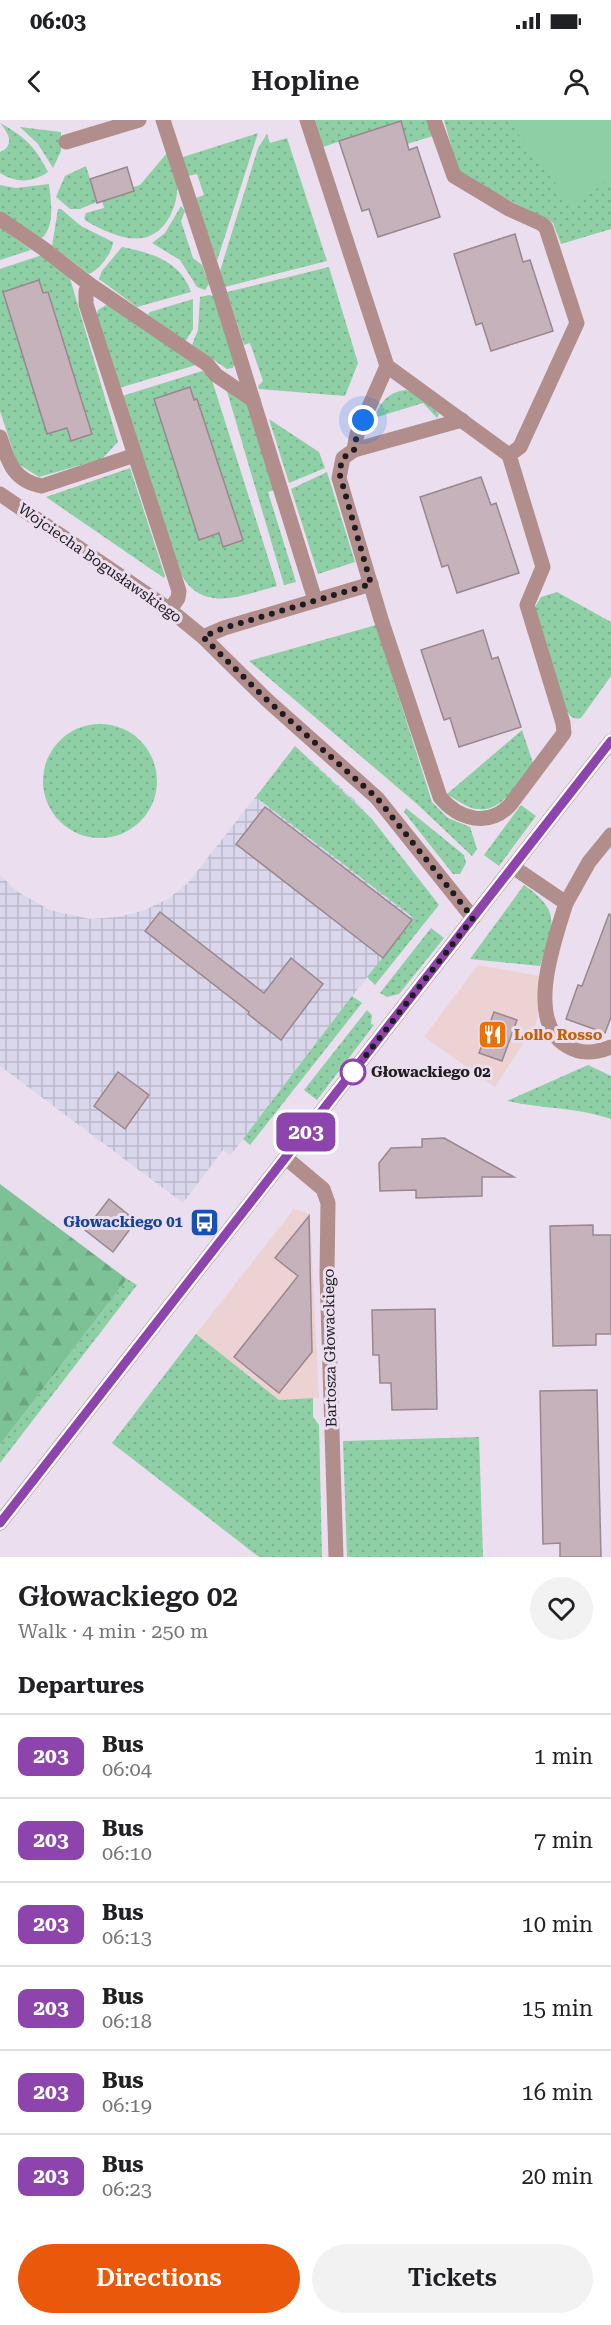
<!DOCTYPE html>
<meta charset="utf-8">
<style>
:root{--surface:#fff;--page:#f2f2f2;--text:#202124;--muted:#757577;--line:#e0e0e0;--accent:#ea580c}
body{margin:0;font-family:"Roboto Serif",serif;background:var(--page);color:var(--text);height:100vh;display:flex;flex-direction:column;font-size:22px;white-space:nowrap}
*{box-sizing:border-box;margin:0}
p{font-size:20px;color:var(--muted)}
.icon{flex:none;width:33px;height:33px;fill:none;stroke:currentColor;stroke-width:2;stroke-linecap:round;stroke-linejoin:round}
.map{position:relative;height:1437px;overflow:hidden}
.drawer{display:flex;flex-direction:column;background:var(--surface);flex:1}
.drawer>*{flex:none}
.badge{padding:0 12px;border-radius:9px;font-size:21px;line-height:39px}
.you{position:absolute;width:30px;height:30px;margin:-15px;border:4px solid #fff;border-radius:50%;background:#1a73e8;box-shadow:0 0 0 9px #1a73e833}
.map>.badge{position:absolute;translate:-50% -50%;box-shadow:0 0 0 3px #fff}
h2{padding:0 18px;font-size:22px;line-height:54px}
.round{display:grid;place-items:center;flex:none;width:63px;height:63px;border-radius:32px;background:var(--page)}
.headline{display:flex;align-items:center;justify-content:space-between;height:102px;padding:0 18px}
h1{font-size:28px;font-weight:600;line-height:45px}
.button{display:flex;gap:12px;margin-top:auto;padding:12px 18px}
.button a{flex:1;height:69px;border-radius:36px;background:var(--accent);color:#fff;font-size:24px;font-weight:600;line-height:69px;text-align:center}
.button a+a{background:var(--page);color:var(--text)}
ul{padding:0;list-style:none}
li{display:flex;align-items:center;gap:18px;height:84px;padding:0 18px;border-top:2px solid var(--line)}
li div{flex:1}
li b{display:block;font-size:22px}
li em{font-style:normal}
li .badge{min-width:66px;font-weight:700;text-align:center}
.status{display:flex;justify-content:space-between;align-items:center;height:42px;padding:0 30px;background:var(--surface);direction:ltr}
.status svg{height:16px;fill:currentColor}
header{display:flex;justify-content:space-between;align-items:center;height:78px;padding:0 18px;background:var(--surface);font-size:27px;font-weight:600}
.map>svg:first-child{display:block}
.commercial{fill:#edd2d4}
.industrial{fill:url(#industrial-grid)}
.grass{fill:url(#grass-dots)}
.forest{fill:url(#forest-firs)}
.pitch{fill:#8ecfa5}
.building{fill:#c6b2ba;stroke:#9a878e;stroke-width:1.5}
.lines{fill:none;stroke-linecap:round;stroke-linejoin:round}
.street{stroke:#b18e8b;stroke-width:15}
.line-casing{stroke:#fff;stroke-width:14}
.line{stroke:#8e44ad;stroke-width:9}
.walk{stroke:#1f1b21;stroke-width:6;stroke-dasharray:0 10.8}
.stop-dot{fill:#fff;stroke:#8e44ad;stroke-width:3}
.labels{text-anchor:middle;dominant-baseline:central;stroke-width:6;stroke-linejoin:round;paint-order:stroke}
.street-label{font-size:15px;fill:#1f1b21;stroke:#ebdfef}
.food-label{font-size:15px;font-weight:bold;fill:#c56008;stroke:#ebdfef;text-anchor:start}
.stop-label{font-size:15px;font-weight:bold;fill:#1f1b21;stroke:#ebdfef;text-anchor:start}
.transit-label{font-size:15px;font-weight:bold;fill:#164399;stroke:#ebdfef;text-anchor:end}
</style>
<div class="status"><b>06:03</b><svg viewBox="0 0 49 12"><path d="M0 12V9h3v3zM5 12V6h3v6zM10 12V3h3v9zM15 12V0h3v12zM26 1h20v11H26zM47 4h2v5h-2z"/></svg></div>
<header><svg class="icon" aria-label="back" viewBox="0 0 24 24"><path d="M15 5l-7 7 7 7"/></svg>Hopline<svg class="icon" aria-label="person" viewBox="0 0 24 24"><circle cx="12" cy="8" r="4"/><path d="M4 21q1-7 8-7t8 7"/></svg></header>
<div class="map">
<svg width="611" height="1437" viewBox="0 0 611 1437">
<defs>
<pattern id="industrial-grid" width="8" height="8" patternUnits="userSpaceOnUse" patternTransform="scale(1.5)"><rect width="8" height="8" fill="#dad7ed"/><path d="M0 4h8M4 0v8" fill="none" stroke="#bbb8cb"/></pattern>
<pattern id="grass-dots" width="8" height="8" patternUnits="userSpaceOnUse" patternTransform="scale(1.5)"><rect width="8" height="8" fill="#8ecfa5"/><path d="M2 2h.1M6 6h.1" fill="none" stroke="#7ab18e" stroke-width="1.8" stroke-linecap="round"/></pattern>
<pattern id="forest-firs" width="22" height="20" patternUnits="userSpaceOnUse" patternTransform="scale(1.5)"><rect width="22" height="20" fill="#7cc296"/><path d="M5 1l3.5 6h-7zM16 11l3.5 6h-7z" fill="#6ba681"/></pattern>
</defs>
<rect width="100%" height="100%" fill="#ebdfef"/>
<g class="commercial">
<path d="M478,845L540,856L539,889L536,904L495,967L424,917Z"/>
<path d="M294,1089L310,1094L319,1278L279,1280L196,1214Z"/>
</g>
<path class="industrial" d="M295,626L357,682L432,776L357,870L237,1027L230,1035L223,1030L183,1083L0,946V755L18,772L50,790L90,799L118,797L145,790L169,778L188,763Z"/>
<g class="grass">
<path d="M315,0H428L433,16L407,24L400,1L323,27Z"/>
<path d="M444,0H611V109L561,124L553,103L459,54Z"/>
<path d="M0,3C25,17 35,26 48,52C32,63 16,63 0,53V32C15,26 9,13 0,3Z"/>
<path d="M20,7L61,12V31L53,48L38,24Z"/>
<path d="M258,13L217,141L196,78L204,75L197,54L188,56L183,37Z"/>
<path d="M267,14L270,23L287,18L327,141L225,167L220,151L258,28Z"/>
<path d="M167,33C170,43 175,54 177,64C178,75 175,86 170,96C150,133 115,117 86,101L84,98L86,93L104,88L102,81L134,71L133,67L140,65Z"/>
<path d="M86,46L97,82L80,89H70L56,77L65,56Z"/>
<path d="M49,64C51,81 56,110 39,120L0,91V65L16,68Z"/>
<path d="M181,86L185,91L181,101L193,138L202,145L209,164L205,170L197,167L180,140L152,123L165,113Z"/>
<path d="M58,89H61L81,106L113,122C113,132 99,150 89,154L52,126Z"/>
<path d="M0,107L31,130L0,140Z"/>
<path d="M122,127C152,133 180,141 191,172L137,187L99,159L102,151Z"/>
<path d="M42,135L69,155L118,322L102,339L39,357L17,343L0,291V149Z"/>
<path d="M329,147L358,243L345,276L259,269L258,266L263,261L250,223L244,225L227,172Z"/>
<path d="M209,175L213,176L235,243L233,248L227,249L192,225L198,210L200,177Z"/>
<path d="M193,179V209L185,222L148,195L150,192Z"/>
<path d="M106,185L113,187L196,245L119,268L96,198L98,190Z"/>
<path d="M202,251L211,257L277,466C242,475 203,494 181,454L122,276Z"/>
<path d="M226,268L246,283L274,370L268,372L296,462L284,465Z"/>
<path d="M406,270L415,273L439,294L437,298L423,283L374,298C381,282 388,272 406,270Z"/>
<path d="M269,299L319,332L325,348L289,363Z"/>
<path d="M130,348L165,456L164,458L46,377Z"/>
<path d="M327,352L355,442L318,454L291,369Z"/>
<path d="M557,472L611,502V556L581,598C572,600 570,596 565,588L535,487L541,477Z"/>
<path d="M376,505L432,682L448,698L470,707L477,729L472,736L417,684L249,541Z"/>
<circle cx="100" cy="661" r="57"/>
<path d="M522,610L533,643C518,662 501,697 472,688C463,685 455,679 447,674Z"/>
<path d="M295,626L372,699L439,785L375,865L367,857L414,798L256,677Z"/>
<path d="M521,685L536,696L499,746L484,735Z"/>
<path d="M406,688L464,735L466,743L460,754H453L404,692Z"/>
<path d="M524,765C564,793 552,806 540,846L470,839Z"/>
<path d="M431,808L444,818L399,874L387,877L380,873Z"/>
<path d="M352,876L362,883L250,1025L243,1019Z"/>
<path d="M367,890L372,895L371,904L374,905L317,980L304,970Z"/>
<path d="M588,945L611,956V999C577,987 542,989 507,981Z"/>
<path d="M127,1159L137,1165L0,1343V1325Z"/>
<path d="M196,1214L279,1280L313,1278V1297L319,1305L322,1437H259L112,1323Z"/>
<path d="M479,1317L483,1437H347L343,1321Z"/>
</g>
<path class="forest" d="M0,1064L127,1159L0,1325Z"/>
<path class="pitch" d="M508,0H611V58L573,87Z"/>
<g class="building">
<path d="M401,1L409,30L417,27L440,97L378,117L369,89L362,91L339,21Z"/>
<path d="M127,47L134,71L97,83L90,59Z"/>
<path d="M515,114L523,142L530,140L553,211L491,231L482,203L476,205L454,134Z"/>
<path d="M39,160L43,173L48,172L92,314L71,321L67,308L47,314L3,172Z"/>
<path d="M190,267L194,280L197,279L243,420L223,427L219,413L199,420L154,279Z"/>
<path d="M481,357L491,385L496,383L519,453L457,473L448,445L442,447L420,377Z"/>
<path d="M483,510L492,539L498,537L521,607L459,627L450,598L444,600L421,530Z"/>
<path d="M265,687L412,800L383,838L236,724Z"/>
<path d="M160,792L264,873L291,838L323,864L281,920L248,894L249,892L145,811Z"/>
<path d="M609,794L611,795V897L605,913L566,899L578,865L582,866Z"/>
<path d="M494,892L517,900L502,941L479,933Z"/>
<path d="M118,952L149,975L125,1009L94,986Z"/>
<path d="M444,1018L514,1057H482V1076L416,1078V1070L380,1071L379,1043L391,1028L422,1027V1019Z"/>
<path d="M109,1079L136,1101L113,1132L85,1110Z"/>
<path d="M309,1096L312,1232L279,1273L234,1237L298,1156L275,1138Z"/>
<path d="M593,1105V1115H611V1214H596V1225L553,1226L550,1106Z"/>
<path d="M435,1189L437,1289L392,1290L391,1263H380L379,1235H373L372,1190Z"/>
<path d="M597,1270L601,1437H560V1423L543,1424L540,1271Z"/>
</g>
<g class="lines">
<g class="street">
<path d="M163,0L219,171L315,480"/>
<path d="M307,0L387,246L357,314L354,330L343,338L339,358L381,499L440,677C458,699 488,708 510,685L564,613L563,603L527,485L543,447L509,335L387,246"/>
<path d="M434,0L454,56L509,89L542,104L546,108L577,203L520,327L509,335"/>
<path d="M66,22L139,0"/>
<path d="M0,99L44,129L89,164L207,244L216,255L253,280"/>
<path d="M89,164L86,171V184L179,471L178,478L170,490"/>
<path d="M0,317C8,341 13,361 42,366L135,335"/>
<path d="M354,330L462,300"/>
<path d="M0,374L170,490L203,517L267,580L377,678L473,798"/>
<path d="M203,517L224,508L371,464"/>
<path d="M513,747L566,783C555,819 524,901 567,926C581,935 596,933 611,927"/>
<path d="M566,783L589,742L611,715"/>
<path d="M286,1038L323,1069L328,1083L327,1155L336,1437"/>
<path d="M0,1403L611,621"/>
</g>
</g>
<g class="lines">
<defs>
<path id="line" d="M0,1403L611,621"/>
</defs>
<use href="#line" class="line-casing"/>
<use href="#line" class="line"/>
<path class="walk" d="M353,952L473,798L377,678L267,580L203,517L224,508L371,464L339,352L343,338L354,330L357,314L363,300"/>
</g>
<defs>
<symbol id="restaurant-square" viewBox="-11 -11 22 22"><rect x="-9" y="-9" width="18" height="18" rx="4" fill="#e8710a" stroke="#ebdfef"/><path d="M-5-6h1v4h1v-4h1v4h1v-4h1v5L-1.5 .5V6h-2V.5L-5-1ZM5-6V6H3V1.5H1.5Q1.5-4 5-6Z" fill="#fff"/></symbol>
<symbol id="bus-square" viewBox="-11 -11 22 22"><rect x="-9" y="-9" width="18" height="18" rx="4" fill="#1a4fb4" stroke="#ebdfef"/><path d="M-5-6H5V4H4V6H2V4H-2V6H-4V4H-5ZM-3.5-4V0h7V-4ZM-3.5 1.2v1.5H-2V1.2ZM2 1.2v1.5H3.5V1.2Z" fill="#fff"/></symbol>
</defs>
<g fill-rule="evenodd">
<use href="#restaurant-square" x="476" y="898" width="33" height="33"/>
<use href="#bus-square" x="188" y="1086" width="33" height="33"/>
</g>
<circle class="stop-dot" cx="353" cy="952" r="12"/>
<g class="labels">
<g class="street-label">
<text transform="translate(100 443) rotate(35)">Wojciecha Bogusławskiego</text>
<text transform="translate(330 1228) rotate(-91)">Bartosza Głowackiego</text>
</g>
<g class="food-label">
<text x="514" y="915">Lollo Rosso</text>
</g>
<g class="stop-label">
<text x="371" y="952">Głowackiego 02</text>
</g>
<g class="transit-label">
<text x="183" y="1102">Głowackiego 01</text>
</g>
</g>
</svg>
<div class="you" style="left:363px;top:300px"></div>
<b class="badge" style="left:306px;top:1012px;background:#8e44ad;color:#fff">203</b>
</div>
<section class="drawer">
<div class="headline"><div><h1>Głowackiego 02</h1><p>Walk · 4 min · 250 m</p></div><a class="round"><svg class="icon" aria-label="heart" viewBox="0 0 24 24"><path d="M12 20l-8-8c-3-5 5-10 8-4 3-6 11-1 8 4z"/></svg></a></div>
<h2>Departures</h2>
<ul>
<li><span class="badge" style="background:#8e44ad;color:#fff">203</span><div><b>Bus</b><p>06:04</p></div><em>1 min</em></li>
<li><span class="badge" style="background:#8e44ad;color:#fff">203</span><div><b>Bus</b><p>06:10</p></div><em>7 min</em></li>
<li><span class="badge" style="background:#8e44ad;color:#fff">203</span><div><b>Bus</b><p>06:13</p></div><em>10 min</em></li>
<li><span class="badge" style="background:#8e44ad;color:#fff">203</span><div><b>Bus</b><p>06:18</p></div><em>15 min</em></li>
<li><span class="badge" style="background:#8e44ad;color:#fff">203</span><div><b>Bus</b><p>06:19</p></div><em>16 min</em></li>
<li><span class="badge" style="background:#8e44ad;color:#fff">203</span><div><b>Bus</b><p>06:23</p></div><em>20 min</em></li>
</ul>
<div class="button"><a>Directions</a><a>Tickets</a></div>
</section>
